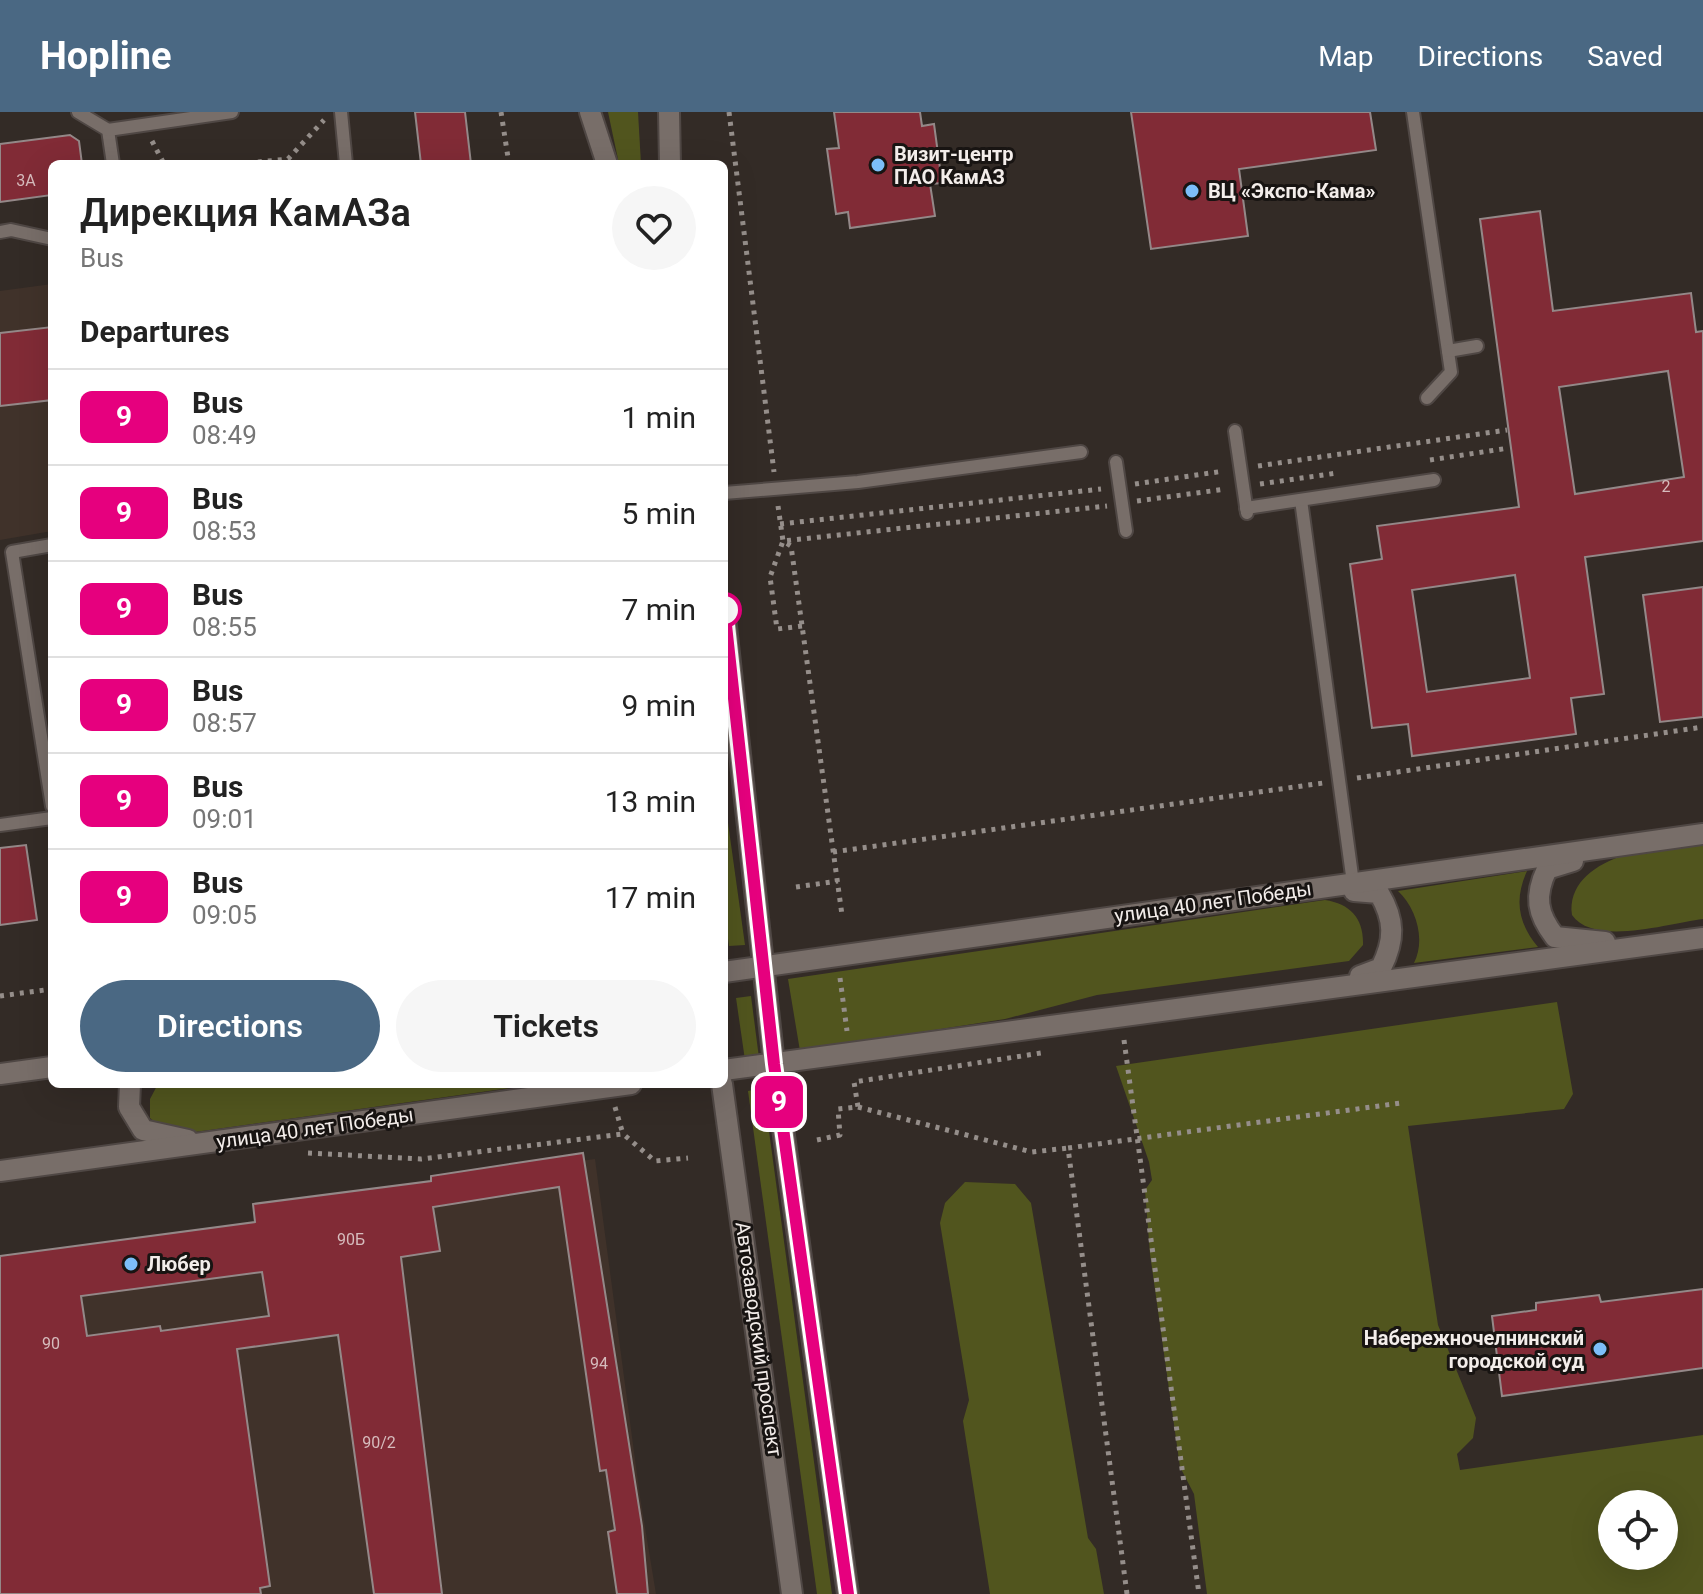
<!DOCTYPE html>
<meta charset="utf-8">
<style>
:root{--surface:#fff;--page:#f6f6f6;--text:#222;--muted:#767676;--line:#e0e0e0;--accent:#4a6883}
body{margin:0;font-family:Roboto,sans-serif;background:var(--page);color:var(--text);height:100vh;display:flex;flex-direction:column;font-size:30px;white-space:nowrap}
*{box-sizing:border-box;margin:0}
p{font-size:26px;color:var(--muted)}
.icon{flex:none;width:44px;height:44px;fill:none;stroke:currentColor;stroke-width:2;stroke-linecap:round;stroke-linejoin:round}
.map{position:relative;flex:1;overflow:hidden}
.drawer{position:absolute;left:48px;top:48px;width:680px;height:928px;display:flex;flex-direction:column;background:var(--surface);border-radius:12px;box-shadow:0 8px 32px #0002}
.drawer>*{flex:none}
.badge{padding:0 16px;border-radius:12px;font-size:28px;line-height:52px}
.buttons{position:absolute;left:1598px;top:1378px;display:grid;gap:16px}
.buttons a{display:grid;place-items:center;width:80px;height:80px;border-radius:50%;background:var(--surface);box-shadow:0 8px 32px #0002;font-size:40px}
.map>.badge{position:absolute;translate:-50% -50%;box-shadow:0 0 0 4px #fff}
h2{padding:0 32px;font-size:30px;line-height:72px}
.round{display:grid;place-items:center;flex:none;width:84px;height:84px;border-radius:42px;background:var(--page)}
.overview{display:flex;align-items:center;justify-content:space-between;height:136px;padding:0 32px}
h1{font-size:38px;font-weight:600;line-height:60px}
.button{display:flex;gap:16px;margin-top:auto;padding:16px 32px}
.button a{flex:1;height:92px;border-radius:48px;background:var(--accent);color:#fff;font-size:32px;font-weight:600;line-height:92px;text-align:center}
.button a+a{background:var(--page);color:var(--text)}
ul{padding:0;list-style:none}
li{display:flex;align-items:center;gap:24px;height:96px;padding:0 32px;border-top:2px solid var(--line)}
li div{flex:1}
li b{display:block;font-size:30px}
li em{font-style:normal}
li .badge{min-width:88px;font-weight:700;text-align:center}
header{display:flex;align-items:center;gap:48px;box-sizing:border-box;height:112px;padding:0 40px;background:var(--accent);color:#fff}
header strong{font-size:38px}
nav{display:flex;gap:44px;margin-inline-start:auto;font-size:28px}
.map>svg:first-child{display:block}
.built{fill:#40322a}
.green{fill:#51551e;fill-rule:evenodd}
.building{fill:#812b36;stroke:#948888;stroke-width:2;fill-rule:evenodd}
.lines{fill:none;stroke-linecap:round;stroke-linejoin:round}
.service-casing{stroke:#4f4744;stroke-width:16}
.tertiary-casing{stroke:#4f4744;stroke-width:24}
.path{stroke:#958e8a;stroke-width:5;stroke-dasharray:4 6;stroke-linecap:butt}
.service{stroke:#786e69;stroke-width:12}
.tertiary{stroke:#786e69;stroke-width:20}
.line-casing{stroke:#fff;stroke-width:18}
.line{stroke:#e6007e;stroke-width:12}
.poi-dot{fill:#7cbef9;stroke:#181412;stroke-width:3}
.stop-dot{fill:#fff;stroke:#e6007e;stroke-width:4}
.labels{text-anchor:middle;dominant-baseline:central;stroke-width:6;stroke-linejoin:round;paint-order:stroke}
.number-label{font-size:16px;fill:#d6bcbd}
.poi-label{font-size:20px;font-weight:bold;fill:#f3edea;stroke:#181412;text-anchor:start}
.street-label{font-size:20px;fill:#f3edea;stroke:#181412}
</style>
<header>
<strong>Hopline</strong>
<nav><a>Map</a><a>Directions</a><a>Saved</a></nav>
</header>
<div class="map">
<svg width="1703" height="1482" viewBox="0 0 1703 1482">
<rect width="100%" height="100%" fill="#332b26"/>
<g class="built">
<path d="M52,172V419L0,428V179Z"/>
<path d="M595,1047L640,1385L656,1482H0V1144L255,1110L253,1092Z"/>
</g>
<g class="green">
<path d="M608,0H638L641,52H619Z"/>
<path d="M724,682L745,833L729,834L724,797Z"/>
<path d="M1703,727V807C1670,811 1594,835 1572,803C1565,744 1661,732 1703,727Z"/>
<path d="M1527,759C1514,788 1518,811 1538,835L1414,851C1426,827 1416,796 1398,779Z"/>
<path d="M1325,788C1351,792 1364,807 1363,833L1349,849L1097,883L1005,907L800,939L788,867Z"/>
<path d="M751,884L759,946L745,948L736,886Z"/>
<path d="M1557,890L1573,982L1564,997L1408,1014L1438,1213L1476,1306L1473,1326L1457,1342L1460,1358L1703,1323V1482H1207L1194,1382L1180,1355L1150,1142L1145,1078L1152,1068L1149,1050L1116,954ZM1612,1392H1664V1444H1612Z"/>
<path d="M158,972H538L188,1021L161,1016L150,1006V987Z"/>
<path d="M763,976L771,1034L832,1482H817L748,979Z"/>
<path d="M965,1070L1015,1072L1031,1091L1088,1426L1096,1437L1104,1482H990L963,1309L969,1288L940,1111L945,1091Z"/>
</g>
<g class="building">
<path d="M415,0H465L471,52H421Z"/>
<path d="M834,0H920L922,14L934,12L942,71L930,72L935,104L850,116L848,100L836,102L827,37L839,36Z"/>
<path d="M1131,0H1370L1376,38L1239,57L1248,124L1151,137Z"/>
<path d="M70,23L79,29L82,52H52V83L0,90V32Z"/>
<path d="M1540,99L1553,199L1691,181L1696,220L1703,219V429L1585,445L1604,582L1571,586L1576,622L1412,644L1408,612L1372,616L1350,452L1382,447L1377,414L1519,395L1480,107ZM1668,259L1684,365L1575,382L1559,275ZM1515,463L1530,566L1427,580L1412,478Z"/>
<path d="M52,215V288L0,294V221Z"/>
<path d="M1703,475V605L1660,610L1643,483Z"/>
<path d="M26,733L37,808L0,813V736Z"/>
<path d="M583,1041L642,1414L648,1482H617L608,1420L615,1418L606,1358L600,1359L559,1075L433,1095L440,1139L401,1145L442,1482H374L338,1223L237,1237L270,1474L260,1476L261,1482H0V1144L255,1110L253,1092L431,1069V1064ZM262,1160L269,1204L161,1219L160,1214L87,1224L81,1184Z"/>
<path d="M1703,1177V1256L1502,1284L1492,1204L1536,1198V1191L1599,1183L1601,1190Z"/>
</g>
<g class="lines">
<defs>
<g id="service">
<path d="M78,0L108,18L113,52"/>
<path d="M341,0L346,52"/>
<path d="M1413,0L1451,260L1427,286"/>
<path d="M108,18L232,0"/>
<path d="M0,120L11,118L52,127"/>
<path d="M1448,239L1477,234"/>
<path d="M1235,319L1247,401"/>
<path d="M1116,350L1126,419"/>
<path d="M724,381L858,370L1081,340"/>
<path d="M1301,388L1353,771"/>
<path d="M1246,396L1434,368"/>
<path d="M52,433L12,440L52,694"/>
<path d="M0,713L52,706"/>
</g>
<g id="tertiary">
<path d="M590,0L607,52"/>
<path d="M669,0L670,52"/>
<path d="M724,496L774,952L848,1482"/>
<path d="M1573,749L1547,757C1534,784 1537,802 1555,825L1605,830"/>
<path d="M1354,779L1379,781C1395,808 1395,828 1381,856L1360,864"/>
<path d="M724,860L1703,722"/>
<path d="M724,958L1703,826"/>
<path d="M0,962L52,955"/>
<path d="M130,972L129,995L143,1018L188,1028"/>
<path d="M722,972L792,1482"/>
<path d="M0,1059L631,972"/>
</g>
</defs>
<use href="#service" class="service-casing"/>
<use href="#tertiary" class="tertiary-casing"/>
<g class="path">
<path d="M501,0L509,52"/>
<path d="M729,0L774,360"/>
<path d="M152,29L164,52"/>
<path d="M238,52L288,47L324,8"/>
<path d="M1430,348L1509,336"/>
<path d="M1258,354L1507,318"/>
<path d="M1135,372L1224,359"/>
<path d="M1260,372L1337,361"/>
<path d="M1137,389L1226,377"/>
<path d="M778,394L783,429L791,434L842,803"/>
<path d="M780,412L1101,377"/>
<path d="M802,514L777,517L770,465L783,429L1107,394"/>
<path d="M1357,666L1703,615"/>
<path d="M833,740L1323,671"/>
<path d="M796,775L838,769"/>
<path d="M840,866L847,919"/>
<path d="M0,884L52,877"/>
<path d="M1124,928L1199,1482"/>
<path d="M615,995L623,1022"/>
<path d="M858,995L1032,1040L1068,1036"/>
<path d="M817,1028L840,1023L838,997L858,995L854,970L1041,941"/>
<path d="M308,1041L421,1047L623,1022L655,1049L688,1046"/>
<path d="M1127,1482L1068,1036L1401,991"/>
</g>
<use href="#service" class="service"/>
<use href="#tertiary" class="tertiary"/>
</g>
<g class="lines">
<defs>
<path id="line" d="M724,495L774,952L848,1482"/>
</defs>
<use href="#line" class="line-casing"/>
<use href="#line" class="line"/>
</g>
<g class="poi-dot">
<circle cx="878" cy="53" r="8"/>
<circle cx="1192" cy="79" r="8"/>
<circle cx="131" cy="1152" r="8"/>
<circle cx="1600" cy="1237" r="8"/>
</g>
<circle class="stop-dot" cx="724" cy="498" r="16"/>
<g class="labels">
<g class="number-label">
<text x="26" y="68">3А</text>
<text x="1666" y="374">2</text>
<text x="351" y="1127">90Б</text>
<text x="51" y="1231">90</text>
<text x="599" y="1251">94</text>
<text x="379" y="1330">90/2</text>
</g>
<g class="poi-label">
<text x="894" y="42">Визит-центр<tspan x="894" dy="23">ПАО КамАЗ</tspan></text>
<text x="1208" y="79">ВЦ «Экспо-Кама»</text>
<text x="147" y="1152">Любер</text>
<text x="1584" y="1226" text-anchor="end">Набережночелнинский<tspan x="1584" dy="23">городской суд</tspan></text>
</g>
<g class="street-label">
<text transform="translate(1213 790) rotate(-8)">улица 40 лет Победы</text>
<text transform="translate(315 1016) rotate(-8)">улица 40 лет Победы</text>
<text transform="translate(759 1227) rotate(82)">Автозаводский проспект</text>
</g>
</g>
</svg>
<div class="buttons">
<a><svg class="icon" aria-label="locate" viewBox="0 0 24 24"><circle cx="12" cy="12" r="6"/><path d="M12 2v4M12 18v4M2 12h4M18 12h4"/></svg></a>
</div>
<b class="badge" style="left:779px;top:990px;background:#e6007e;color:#fff">9</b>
<section class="drawer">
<div class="overview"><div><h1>Дирекция КамАЗа</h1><p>Bus</p></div><a class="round"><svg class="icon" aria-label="heart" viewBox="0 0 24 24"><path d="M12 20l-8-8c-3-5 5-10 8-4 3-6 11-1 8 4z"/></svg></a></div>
<h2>Departures</h2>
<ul>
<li><span class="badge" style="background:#e6007e;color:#fff">9</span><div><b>Bus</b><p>08:49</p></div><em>1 min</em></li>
<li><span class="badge" style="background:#e6007e;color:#fff">9</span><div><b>Bus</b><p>08:53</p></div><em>5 min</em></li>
<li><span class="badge" style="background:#e6007e;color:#fff">9</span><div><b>Bus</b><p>08:55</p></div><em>7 min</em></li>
<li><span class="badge" style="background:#e6007e;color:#fff">9</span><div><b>Bus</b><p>08:57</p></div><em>9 min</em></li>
<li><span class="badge" style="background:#e6007e;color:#fff">9</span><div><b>Bus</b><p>09:01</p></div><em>13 min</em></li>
<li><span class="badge" style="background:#e6007e;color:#fff">9</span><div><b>Bus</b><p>09:05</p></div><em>17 min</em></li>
</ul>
<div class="button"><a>Directions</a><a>Tickets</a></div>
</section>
</div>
